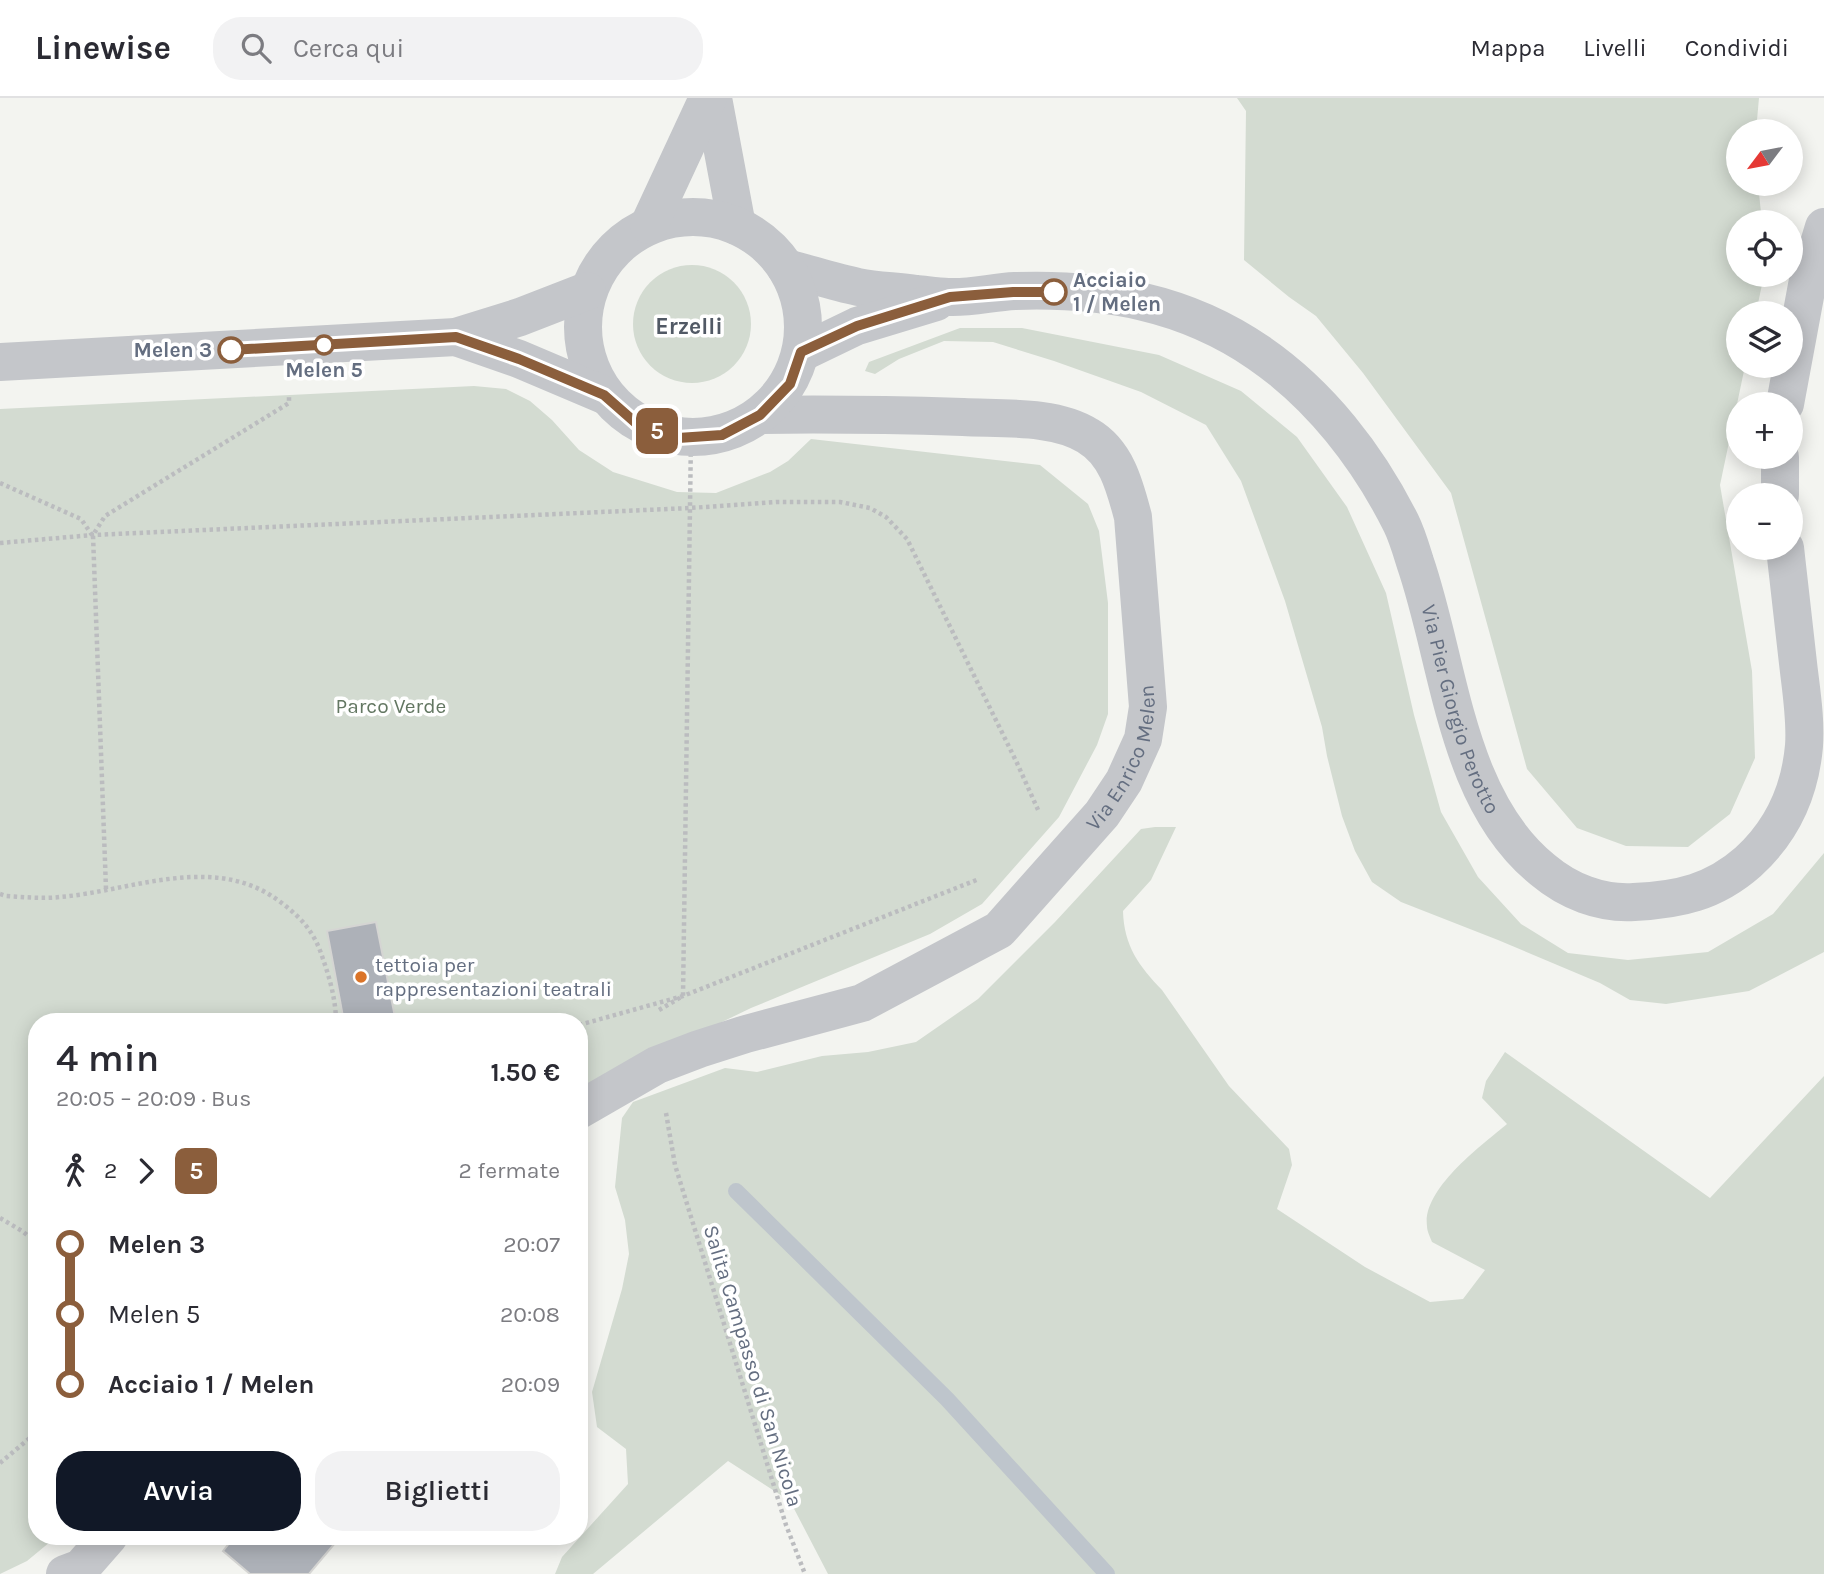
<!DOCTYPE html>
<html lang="it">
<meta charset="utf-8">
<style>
:root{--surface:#fff;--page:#f2f2f3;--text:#2b2b33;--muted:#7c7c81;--line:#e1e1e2;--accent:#111827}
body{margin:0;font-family:Karla,sans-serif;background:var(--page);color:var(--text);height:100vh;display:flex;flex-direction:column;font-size:26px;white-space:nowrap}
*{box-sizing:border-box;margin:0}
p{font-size:23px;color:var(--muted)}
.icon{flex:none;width:38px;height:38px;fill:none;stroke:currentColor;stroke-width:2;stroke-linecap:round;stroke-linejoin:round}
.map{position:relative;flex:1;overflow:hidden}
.sheet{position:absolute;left:28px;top:915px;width:560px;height:532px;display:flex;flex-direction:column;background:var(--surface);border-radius:28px;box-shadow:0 4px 18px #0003}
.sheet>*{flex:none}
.badge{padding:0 14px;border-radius:10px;font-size:24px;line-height:46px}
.needle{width:46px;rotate:238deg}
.controls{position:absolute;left:1726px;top:21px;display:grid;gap:14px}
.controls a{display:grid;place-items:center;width:77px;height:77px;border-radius:50%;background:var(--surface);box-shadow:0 4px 18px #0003;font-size:35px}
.map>.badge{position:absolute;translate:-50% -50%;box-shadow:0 0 0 4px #fff}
.legs{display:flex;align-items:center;gap:10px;height:77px;padding:0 28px;font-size:23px}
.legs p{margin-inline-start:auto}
.summary{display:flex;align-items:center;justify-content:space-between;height:119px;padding:0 28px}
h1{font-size:38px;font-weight:600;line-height:52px}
.button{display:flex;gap:14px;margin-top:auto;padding:14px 28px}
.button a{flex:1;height:80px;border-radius:28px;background:var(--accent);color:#fff;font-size:28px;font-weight:600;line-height:80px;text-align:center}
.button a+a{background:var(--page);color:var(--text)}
ul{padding:0 28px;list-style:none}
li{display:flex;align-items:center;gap:24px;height:70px;font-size:26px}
li i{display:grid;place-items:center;width:10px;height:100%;margin:0 9px;background:currentColor}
li i::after{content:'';width:18px;height:18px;margin:-9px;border:5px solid;border-radius:50%;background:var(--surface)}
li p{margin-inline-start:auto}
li:first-child i{background:linear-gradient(#0000 50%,currentColor 0)}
li:last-child i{background:linear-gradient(currentColor 50%,#0000 0)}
header{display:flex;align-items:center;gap:42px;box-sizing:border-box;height:98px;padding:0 35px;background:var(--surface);border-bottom:2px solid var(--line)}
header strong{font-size:33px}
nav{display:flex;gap:38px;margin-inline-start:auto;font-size:24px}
.search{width:490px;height:63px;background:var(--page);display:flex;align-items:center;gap:18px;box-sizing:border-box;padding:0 24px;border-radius:28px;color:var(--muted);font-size:26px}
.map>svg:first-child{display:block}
.green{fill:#d3dbd1}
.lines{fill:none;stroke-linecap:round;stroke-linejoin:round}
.stream{stroke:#bec5cc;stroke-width:16}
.building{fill:#adb1b8;stroke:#d5d5d3;stroke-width:2}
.path{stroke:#bbbcbf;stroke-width:4.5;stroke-dasharray:3.5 3.5;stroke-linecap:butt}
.minor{stroke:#c4c6ca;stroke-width:38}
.tertiary{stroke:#c4c6ca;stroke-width:38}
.line-1-casing{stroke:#fff;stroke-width:16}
.line-1{stroke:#8b5e3c;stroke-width:10}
.stop-1-dot{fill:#fff;stroke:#8b5e3c;stroke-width:3.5}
.poi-dot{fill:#db7428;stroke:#fff;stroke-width:2.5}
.labels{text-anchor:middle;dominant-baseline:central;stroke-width:7;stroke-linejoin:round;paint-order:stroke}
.stop-label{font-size:21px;font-weight:bold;fill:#646e80;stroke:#fff;text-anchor:start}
.park-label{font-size:21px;fill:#637762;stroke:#fff}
.street-label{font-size:21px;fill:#646e80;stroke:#fff}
.poi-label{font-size:21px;fill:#646e80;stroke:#fff;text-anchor:start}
.neighbourhood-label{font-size:23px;font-weight:bold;fill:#515965;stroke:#fff}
</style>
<header>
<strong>Linewise</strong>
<div class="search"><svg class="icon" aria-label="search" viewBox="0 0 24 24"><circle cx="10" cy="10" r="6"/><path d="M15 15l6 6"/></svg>Cerca qui</div>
<nav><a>Mappa</a><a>Livelli</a><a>Condividi</a></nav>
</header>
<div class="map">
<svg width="1824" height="1476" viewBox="0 0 1824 1476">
<rect width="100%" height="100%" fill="#f3f4f0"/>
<g class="green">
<path d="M1237,0H1759L1756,33H1738V86H1758L1762,124H1738V177H1764L1756,215H1738V268H1745L1720,387L1752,573L1755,660L1730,716L1688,749L1626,748L1577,730L1527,671L1451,395L1363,275L1316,218L1289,199L1244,162L1246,13Z"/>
<circle cx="692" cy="226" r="59"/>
<path d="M960,230H1022L1159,257L1241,293L1297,339L1347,409L1386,495L1414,617L1441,714L1478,779L1521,826L1568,855L1628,862L1708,854L1773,816L1824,755V854L1749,893L1666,906L1630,902L1600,885L1498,842L1401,804L1372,784L1355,753L1342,718L1327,658L1322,629L1285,503L1241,383L1206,327L1141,294L1054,263L993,244L944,243L899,261L875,276L865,273L869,264Z"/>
<path d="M474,288L506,291L530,303L552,322L579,352L613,374L677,394L716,395L770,374L788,363L811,341L1040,367L1088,406L1099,433L1108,505V616L1097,647L1059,719L982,806L930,836L751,910L579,993V924H37V1438L56,1439L27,1463L0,1476V311Z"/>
<path d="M1155,729H1176L1151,782L1123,813C1124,848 1139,868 1162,892L1229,988L1289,1051L1292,1067L1277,1111L1365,1169L1430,1204L1463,1201L1485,1172L1432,1144C1430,1139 1427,1133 1427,1128C1422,1091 1482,1047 1507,1026L1482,1000L1486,983L1505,954L1710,1100L1824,978V1476H828L790,1403L728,1363L593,1476H555L562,1459L628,1386L626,1351L597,1329L592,1294L622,1191L629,1156L625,1122L615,1089L622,1020L633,1004L725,970L757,974L822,958L868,954L916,944L978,901L1055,824L1141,731Z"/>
</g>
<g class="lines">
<path class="stream" d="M736,1093L947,1301L1107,1476"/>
</g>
<g class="building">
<path d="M376,824L396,924H344L327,833Z"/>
<path d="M235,1438H341L309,1476H250L223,1453Z"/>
</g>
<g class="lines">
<g class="path">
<path d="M0,385L81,421L92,437"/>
<path d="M0,445L93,437L690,410L776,404H840L870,410L886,419L907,441L1017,665L1039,714"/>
<path d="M106,791L93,437L105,418L289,305V297"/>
<path d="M0,796L6,798C24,799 42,801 60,799C133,793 217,753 283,806C304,822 315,836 323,861C330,881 336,903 336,924"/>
<path d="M659,912L683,898L691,339"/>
<path d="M579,927L683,898L979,781"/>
<path d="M666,1015L675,1067L786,1427L805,1476"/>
<path d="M0,1120L22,1133L37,1145"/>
<path d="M0,1365L37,1334"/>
</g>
<g class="minor">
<path id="s1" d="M786,170C810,176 834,184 858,189C877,193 897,193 916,196C927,197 938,199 949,199C971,200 993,194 1015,193C1104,190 1185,204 1259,255C1320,297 1368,359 1401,425C1407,437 1411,451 1415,464C1450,565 1455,701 1543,772C1568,793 1600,806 1634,804C1679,802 1714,794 1748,764C1782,733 1800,693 1804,648C1806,621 1801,592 1798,565C1794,527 1789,488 1785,450"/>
<path d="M801,255L857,228L936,204"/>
<path d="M1785,306L1808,182L1824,129"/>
<path d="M1780,397V359"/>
<path id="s2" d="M579,1012L657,967L699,951L746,936L862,905L999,832L1102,716L1124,683L1143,641L1148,609L1133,419C1125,389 1117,355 1088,338C1055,317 1001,321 963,319C895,317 828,316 760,317"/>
<path d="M65,1476L81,1470L109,1438"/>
</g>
<g class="tertiary">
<path d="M713,0L737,128"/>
<circle cx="693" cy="229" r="110"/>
<path d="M649,127L708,0"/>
<path d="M456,239L519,261L604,297"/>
<path d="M0,264L456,239L520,219L587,193"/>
</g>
</g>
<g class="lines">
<defs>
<path id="line-1" d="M231,252L456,239L519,261L604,297L637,326L678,340L722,337L760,317L790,286L801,254L857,228L950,199L1013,194H1054"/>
</defs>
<use href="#line-1" class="line-1-casing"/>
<use href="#line-1" class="line-1"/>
</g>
<g class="stop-1-dot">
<circle cx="1054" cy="194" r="12"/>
<circle cx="324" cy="247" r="9"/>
<circle cx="231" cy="252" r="12"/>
</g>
<circle class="poi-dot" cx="361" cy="879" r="7"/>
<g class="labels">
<g class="stop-label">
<text x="1073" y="182">Acciaio<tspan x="1073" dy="24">1 / Melen</tspan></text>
<text x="212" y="252" text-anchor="end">Melen 3</text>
<text x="324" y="272" text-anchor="middle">Melen 5</text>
</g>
<g class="park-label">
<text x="391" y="608">Parco Verde</text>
</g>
<g class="street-label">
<text stroke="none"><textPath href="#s1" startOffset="908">Via Pier Giorgio Perotto</textPath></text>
<text stroke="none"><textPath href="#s2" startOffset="676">Via Enrico Melen</textPath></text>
<text transform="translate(753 1268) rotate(73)">Salita Campasso di San Nicola</text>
</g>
<g class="poi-label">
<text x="375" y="867">tettoia per<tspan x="375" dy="24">rappresentazioni teatrali</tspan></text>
</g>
<g class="neighbourhood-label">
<text x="689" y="228">Erzelli</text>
</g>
</g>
</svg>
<div class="controls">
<a><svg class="needle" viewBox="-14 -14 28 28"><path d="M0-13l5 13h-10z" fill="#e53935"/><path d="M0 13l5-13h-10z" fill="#7c7c81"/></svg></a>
<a><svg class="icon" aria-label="locate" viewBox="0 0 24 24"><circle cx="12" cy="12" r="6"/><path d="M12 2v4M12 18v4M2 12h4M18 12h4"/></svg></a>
<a><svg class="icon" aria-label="layers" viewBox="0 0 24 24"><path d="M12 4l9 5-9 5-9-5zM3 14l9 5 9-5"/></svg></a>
<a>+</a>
<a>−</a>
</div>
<b class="badge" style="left:657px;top:333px;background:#8b5e3c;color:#fff">5</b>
<section class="sheet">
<div class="summary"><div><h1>4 min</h1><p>20:05 – 20:09 · Bus</p></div><b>1.50 €</b></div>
<div class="legs"><svg class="icon" aria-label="walk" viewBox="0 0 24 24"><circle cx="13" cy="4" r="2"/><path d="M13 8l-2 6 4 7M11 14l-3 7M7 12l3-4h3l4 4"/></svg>2<svg class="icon" aria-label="forward" viewBox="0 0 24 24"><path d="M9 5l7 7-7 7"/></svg><b class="badge" style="background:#8b5e3c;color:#fff">5</b><p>2 fermate</p></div>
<ul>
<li><i style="color:#8b5e3c"></i><b>Melen 3</b><p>20:07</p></li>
<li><i style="color:#8b5e3c"></i><span>Melen 5</span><p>20:08</p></li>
<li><i style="color:#8b5e3c"></i><b>Acciaio 1 / Melen</b><p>20:09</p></li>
</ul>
<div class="button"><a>Avvia</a><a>Biglietti</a></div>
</section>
</div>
